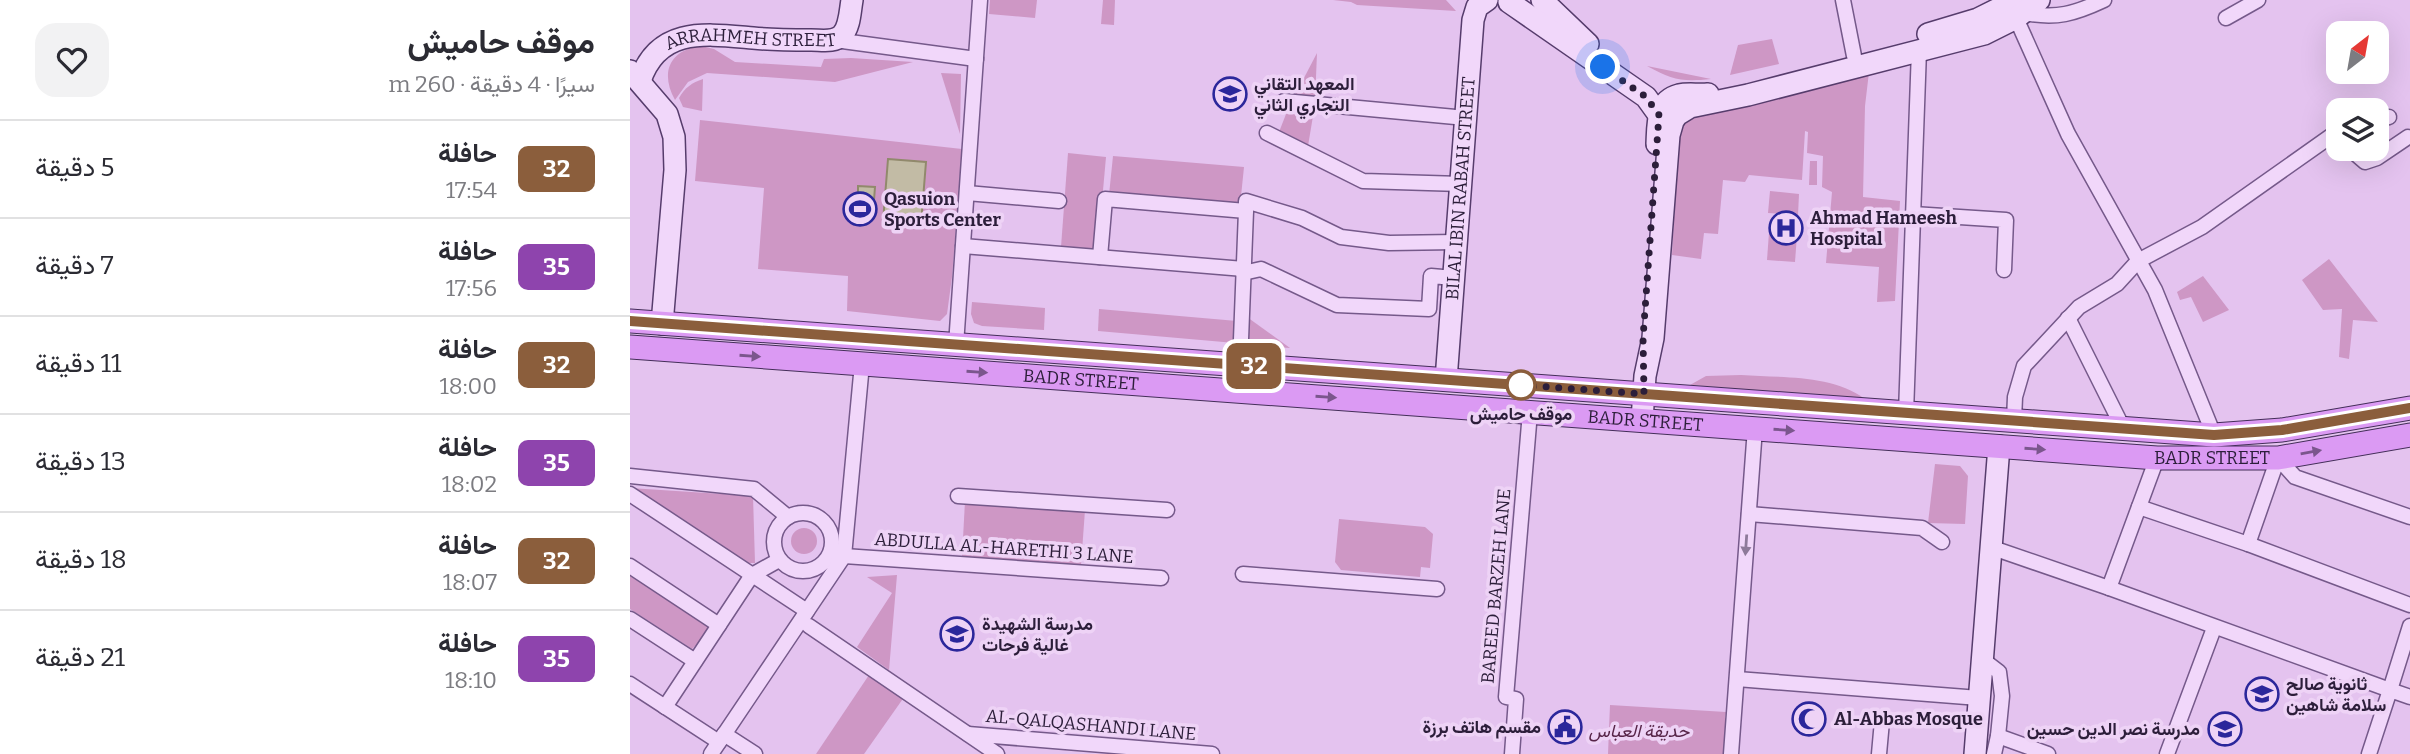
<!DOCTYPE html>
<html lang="ar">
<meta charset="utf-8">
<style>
:root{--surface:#fff;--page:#f2f2f3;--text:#2b2b33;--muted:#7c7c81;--line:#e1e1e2}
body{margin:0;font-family:Bitter,Vazirmatn,serif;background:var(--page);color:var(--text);direction:rtl;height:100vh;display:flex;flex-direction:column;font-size:26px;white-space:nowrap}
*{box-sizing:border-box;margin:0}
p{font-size:23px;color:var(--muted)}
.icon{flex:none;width:38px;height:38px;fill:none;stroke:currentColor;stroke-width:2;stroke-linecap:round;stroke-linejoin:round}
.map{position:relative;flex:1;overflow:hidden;direction:ltr}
.details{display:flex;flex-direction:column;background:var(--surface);width:630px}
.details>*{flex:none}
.badge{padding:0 14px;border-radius:10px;font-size:24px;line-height:46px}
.needle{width:46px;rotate:31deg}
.controls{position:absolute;left:1696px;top:21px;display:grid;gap:14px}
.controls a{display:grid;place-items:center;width:63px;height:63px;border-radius:14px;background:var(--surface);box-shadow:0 7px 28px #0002;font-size:35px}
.you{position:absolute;width:35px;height:35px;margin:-18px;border:5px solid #fff;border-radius:50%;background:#1a73e8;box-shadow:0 0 0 10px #1a73e833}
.map>.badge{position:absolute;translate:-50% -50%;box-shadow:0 0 0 4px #fff}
.round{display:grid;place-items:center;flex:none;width:74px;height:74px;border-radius:21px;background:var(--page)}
.summary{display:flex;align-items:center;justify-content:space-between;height:119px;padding:0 35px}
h1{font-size:33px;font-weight:700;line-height:52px}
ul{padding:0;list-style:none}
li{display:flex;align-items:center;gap:21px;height:98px;padding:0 35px;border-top:2px solid var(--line)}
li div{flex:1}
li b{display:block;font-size:26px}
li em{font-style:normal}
li .badge{min-width:77px;font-weight:700;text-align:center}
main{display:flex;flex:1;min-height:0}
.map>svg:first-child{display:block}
.green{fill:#ce97c5}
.water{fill:#c2bba5;stroke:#91896c;stroke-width:2}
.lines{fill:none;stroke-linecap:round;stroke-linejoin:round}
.minor-casing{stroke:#75598a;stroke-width:17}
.secondary-casing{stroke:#563c6c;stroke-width:24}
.primary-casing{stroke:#432e58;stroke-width:25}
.minor{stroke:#f1d7fa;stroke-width:14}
.secondary{stroke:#f1d7fa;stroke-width:21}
.primary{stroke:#db9af3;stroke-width:23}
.oneway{fill:#7b568d}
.oneway2{fill:#8e7a9a}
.line-casing{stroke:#fff;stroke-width:16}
.line{stroke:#8b5e3c;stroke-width:10}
.walk{stroke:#2c1e3a;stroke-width:7;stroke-dasharray:0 12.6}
.stop-dot{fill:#fff;stroke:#8b5e3c;stroke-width:3.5}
.labels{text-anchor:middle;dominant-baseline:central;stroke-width:7;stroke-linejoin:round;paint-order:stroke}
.street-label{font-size:18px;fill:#2c1e3a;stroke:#eed3f6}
.poi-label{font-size:18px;font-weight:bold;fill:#2c1e3a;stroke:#eed3f6;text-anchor:start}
.stop-label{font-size:18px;font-weight:bold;fill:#2c1e3a;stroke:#eed3f6}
.park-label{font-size:18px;font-style:italic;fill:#572448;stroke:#eed3f6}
</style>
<main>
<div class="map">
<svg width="1780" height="754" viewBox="0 0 1780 754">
<rect width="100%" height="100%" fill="#e4c3ef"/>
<g class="green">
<path d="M360,0H407L405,18L359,14Z"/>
<path d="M473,0H485L484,25L471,24Z"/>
<path d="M703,0H816L826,11L727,5L721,2Z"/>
<path d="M1142,39L1149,64L1100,75L1108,45Z"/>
<path d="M71,46L84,49L105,62L191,67L194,59L221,58L283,62L205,82L77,73L58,82L45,100C30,73 39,50 71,46Z"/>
<path d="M687,53L685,101L663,99Z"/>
<path d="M1017,66L1081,79C1052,82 1042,80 1017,66Z"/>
<path d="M1239,72L1235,106L1233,197L1270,201L1265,301L1247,302L1249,267L1196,263L1202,192L1192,187L1193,156L1177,153L1178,132L1175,131L1172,180L1119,175L1115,182L1093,180L1088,234L1074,233L1071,259L1042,255L1049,125L1056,114Z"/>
<path d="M311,73L331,74L330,134Z"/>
<path d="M73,79L72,111L53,107L49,98C55,87 62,83 73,79Z"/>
<path d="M658,109L684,110L678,146L649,132Z"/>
<path d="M70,120L332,149L322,277L317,314L310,321L217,311L218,276L128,269L134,188L65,181Z"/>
<path d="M438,153L476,157L468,246L465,251L431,247Z"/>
<path d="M483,156L614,167L610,206L479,195Z"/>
<path d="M1180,161H1187V185H1179Z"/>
<path d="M1140,191L1169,194L1168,215L1138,213Z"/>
<path d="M1140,219L1168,221L1165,262L1137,260Z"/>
<path d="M1699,259L1748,322L1723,320L1719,359L1709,357L1712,309L1693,310L1672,280Z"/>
<path d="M1573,276L1599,310L1573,322L1561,297L1550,300L1547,292Z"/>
<path d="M342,302L415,308L414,330L352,326L344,323L341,314Z"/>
<path d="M469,309L607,321L605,343L468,331Z"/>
<path d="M617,317L660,348L615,345Z"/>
<path d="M1111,375C1151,378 1201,374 1235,399L1060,385L1076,376Z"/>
<path d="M1305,464L1330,466L1338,476L1335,524L1298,523Z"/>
<path d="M0,488L123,496L125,563H114Z"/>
<path d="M335,501L455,510L451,565L332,557Z"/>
<path d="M709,519L795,527L803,534L800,568L791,567L790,577L711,570L705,562Z"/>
<circle cx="174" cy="541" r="13"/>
<path d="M0,574L79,625L77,635L62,649L0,609Z"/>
<path d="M267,575L259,670L227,647L262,593L237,577Z"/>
<path d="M243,669L277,693L234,754H186Z"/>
<path d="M980,705L1096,712L1095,718L1099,719L1097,754H978Z"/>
</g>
<g class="water">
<path d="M258,159L296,162L291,224L253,222Z"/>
<path d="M228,186L245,187L244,200L228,199Z"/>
</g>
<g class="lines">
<defs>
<g id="minor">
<path d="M1213,0L1224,56"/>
<path d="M1394,13C1427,19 1444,14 1474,0"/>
<path d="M1386,18L1438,134L1525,290L1584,435"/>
<path d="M1596,18L1628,0"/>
<path d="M205,40L346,59"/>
<path d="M654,101L836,118"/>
<path d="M1746,119L1759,117"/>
<path d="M637,133L733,181L831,184"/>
<path d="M1720,149L1735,162L1747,158L1778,137"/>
<path d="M337,193L429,201"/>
<path d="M1283,214L1376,220L1374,270"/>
<path d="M333,246L614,269"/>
<path d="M470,257L475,199L616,211V201L672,218L711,237L759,243L826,242"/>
<path d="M613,273L631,269L707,305L799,309L801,276L824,278"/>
<path d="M1438,318L1493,428"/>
<path d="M326,345L350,0"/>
<path d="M610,365L616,211"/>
<path d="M1276,413L1289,50"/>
<path d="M1384,420L1385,397L1394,366L1449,307L1487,284L1508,261L1572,227L1708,131"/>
<path d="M0,476L124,489L158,517"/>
<path d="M0,494L177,611"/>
<path d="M328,496L537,510"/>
<path d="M1509,507L1618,544L1780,605"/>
<circle cx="173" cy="542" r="29"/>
<path d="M1119,514L1292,528L1312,542"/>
<path d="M1618,544L1648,458L1665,477L1780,517"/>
<path d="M1360,547L1479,588L1760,690L1780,626"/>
<path d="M201,551L214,556L531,578"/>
<path d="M0,566L89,625"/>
<path d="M613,574L807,589"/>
<path d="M1479,588L1527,458"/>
<path d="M0,619L65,661"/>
<path d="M179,626L367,754"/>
<path d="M1352,659L1369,672L1372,696L1368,736"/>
<path d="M1107,679L1349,698"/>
<path d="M0,684L89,742"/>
<path d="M35,707L122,575L149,560"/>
<path d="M94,734L125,754"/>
<path d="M338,734L582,754"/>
<path d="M81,754L214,556L232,364"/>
<path d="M882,754L886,699L876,697L900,412"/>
<path d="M1101,754L1125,428"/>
<path d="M1249,754L1252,721"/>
<path d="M1364,754L1368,736L1418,754"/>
<path d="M1537,754L1584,628"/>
<path d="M1739,754L1760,690L1780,697"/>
</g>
<g id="secondary">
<path d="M912,0L958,44"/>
<path d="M879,2L1016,97L1029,115"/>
<path d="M1298,34L1348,19L1386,0"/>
<path d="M0,71L37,114L44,137L45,170L32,324"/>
<path id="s1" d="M10,81C28,26 77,34 123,38C142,40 162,40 181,40C192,40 204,43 212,35C220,27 220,11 222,0"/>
<path d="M1027,144C1028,125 1026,101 1049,95C1058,93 1068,95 1078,94"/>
<path id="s2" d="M816,380L843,20L847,7L857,0"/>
<path d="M1012,420L1015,376L1023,338L1039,135L1043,121L1047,115L1060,107L1118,95L1354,34L1386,18L1409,0"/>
<path d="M1345,754L1369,446"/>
</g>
<g id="primary">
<path d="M0,321L1584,435L1652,430L1780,408"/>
<path id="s3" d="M0,347L1527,458H1648L1780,435"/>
</g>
</defs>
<use href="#minor" class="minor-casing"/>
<use href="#secondary" class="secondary-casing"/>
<use href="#primary" class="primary-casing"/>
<use href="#minor" class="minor"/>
<use href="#secondary" class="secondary"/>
<use href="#primary" class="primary"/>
</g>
<defs><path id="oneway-solid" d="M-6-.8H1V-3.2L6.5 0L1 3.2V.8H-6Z" transform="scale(1.75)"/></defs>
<g class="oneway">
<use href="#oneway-solid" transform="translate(120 356) rotate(4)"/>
<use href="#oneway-solid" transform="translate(347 372) rotate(4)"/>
<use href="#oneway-solid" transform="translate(696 397) rotate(4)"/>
<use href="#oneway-solid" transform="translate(1154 430) rotate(4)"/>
<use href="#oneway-solid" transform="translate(1405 449) rotate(4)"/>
<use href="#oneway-solid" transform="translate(1681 452) rotate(-10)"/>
</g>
<use class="oneway2" href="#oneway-solid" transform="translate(1116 545) rotate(94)"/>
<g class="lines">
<defs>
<path id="line" d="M0,321L1584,435L1652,430L1780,408"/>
</defs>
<use href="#line" class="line-casing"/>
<use href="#line" class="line"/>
<path class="walk" d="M891,385L1014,394L1013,338L1029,115L1016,97L973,67"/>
</g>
<defs>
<symbol id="university-ring" viewBox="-11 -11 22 22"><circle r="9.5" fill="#eed3f6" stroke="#2b279b" stroke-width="1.5"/><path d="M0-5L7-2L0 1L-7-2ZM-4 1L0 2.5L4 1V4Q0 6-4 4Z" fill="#2b279b"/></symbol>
<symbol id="stadium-ring" viewBox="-11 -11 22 22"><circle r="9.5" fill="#eed3f6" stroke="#2b279b" stroke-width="1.5"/><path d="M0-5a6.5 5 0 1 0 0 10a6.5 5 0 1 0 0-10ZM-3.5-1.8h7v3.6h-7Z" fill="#2b279b"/></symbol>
<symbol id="hospital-ring" viewBox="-11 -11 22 22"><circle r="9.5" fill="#eed3f6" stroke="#2b279b" stroke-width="1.5"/><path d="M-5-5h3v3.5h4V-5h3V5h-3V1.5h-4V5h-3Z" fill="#2b279b"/></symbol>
<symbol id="school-ring" viewBox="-11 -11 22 22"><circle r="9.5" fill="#eed3f6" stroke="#2b279b" stroke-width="1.5"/><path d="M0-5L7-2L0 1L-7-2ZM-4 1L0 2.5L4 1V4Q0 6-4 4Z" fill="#2b279b"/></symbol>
<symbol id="mosque-ring" viewBox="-11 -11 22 22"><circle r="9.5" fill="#eed3f6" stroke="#2b279b" stroke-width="1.5"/><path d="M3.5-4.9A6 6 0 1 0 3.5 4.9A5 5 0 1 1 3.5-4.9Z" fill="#2b279b"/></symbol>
<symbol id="civic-ring" viewBox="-11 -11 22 22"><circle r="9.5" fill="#eed3f6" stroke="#2b279b" stroke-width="1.5"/><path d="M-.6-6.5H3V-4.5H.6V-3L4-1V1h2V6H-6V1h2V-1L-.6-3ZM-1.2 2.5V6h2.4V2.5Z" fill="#2b279b"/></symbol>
</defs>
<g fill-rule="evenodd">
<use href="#university-ring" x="581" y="75" width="38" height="38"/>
<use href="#stadium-ring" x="211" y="190" width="38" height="38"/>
<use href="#hospital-ring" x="1137" y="209" width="38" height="38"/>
<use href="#school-ring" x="308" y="615" width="38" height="38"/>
<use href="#school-ring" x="1613" y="675" width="38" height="38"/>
<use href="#mosque-ring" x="1160" y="700" width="38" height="38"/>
<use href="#civic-ring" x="916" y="708" width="38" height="38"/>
<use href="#school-ring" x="1576" y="710" width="38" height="38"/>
</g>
<circle class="stop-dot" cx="891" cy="385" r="14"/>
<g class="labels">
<g class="street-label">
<text stroke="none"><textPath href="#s1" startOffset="131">ARRAHMEH STREET</textPath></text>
<text stroke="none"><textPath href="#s2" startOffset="192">BILAL IBIN RABAH STREET</textPath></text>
<text stroke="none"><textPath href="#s3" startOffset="452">BADR STREET</textPath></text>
<text stroke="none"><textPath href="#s3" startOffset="1018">BADR STREET</textPath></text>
<text stroke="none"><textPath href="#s3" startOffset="1586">BADR STREET</textPath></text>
<text transform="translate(374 548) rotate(4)">ABDULLA AL-HARETHI 3 LANE</text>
<text transform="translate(866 586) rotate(-85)">BAREED BARZEH LANE</text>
<text transform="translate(461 725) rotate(5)">AL-QALQASHANDI LANE</text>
</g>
<g class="poi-label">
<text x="624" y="84">المعهد التقاني<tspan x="624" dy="21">التجاري الثاني</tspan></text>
<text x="254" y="199">Qasuion<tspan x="254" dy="21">Sports Center</tspan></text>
<text x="1180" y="218">Ahmad Hameesh<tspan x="1180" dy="21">Hospital</tspan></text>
<text x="352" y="624">مدرسة الشهيدة<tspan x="352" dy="21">غالية فرحات</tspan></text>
<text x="1656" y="684">ثانوية صالح<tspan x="1656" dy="21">سلامة شاهين</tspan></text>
<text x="1204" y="719">Al-Abbas Mosque</text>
<text x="911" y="727" text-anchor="end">مقسم هاتف برزة</text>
<text x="1570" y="729" text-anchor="end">مدرسة نصر الدين حسين</text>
</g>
<g class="stop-label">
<text x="891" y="414">موقف حاميش</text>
</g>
<g class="park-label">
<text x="1009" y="731">حديقة العباس</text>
</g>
</g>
</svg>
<div class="controls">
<a><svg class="needle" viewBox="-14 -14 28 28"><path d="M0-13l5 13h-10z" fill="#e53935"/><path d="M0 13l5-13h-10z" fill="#7c7c81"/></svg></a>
<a><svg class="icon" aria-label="layers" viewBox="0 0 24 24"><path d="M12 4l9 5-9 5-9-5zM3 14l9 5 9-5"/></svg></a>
</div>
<div class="you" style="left:973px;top:67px"></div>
<b class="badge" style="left:624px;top:366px;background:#8b5e3c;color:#fff">32</b>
</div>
<section class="details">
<div class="summary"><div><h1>موقف حاميش</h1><p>سيرًا · 4 دقيقة · 260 m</p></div><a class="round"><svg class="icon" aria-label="heart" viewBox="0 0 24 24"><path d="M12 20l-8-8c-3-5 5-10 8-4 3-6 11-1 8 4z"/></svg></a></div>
<ul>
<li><span class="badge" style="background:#8b5e3c;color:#fff">32</span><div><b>حافلة</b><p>17:54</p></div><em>5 دقيقة</em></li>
<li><span class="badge" style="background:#8e44ad;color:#fff">35</span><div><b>حافلة</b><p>17:56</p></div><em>7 دقيقة</em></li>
<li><span class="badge" style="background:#8b5e3c;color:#fff">32</span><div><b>حافلة</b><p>18:00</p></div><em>11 دقيقة</em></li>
<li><span class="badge" style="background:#8e44ad;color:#fff">35</span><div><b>حافلة</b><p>18:02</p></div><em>13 دقيقة</em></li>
<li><span class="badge" style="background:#8b5e3c;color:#fff">32</span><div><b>حافلة</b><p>18:07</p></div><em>18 دقيقة</em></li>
<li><span class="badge" style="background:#8e44ad;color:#fff">35</span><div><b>حافلة</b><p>18:10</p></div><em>21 دقيقة</em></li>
</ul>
</section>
</main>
